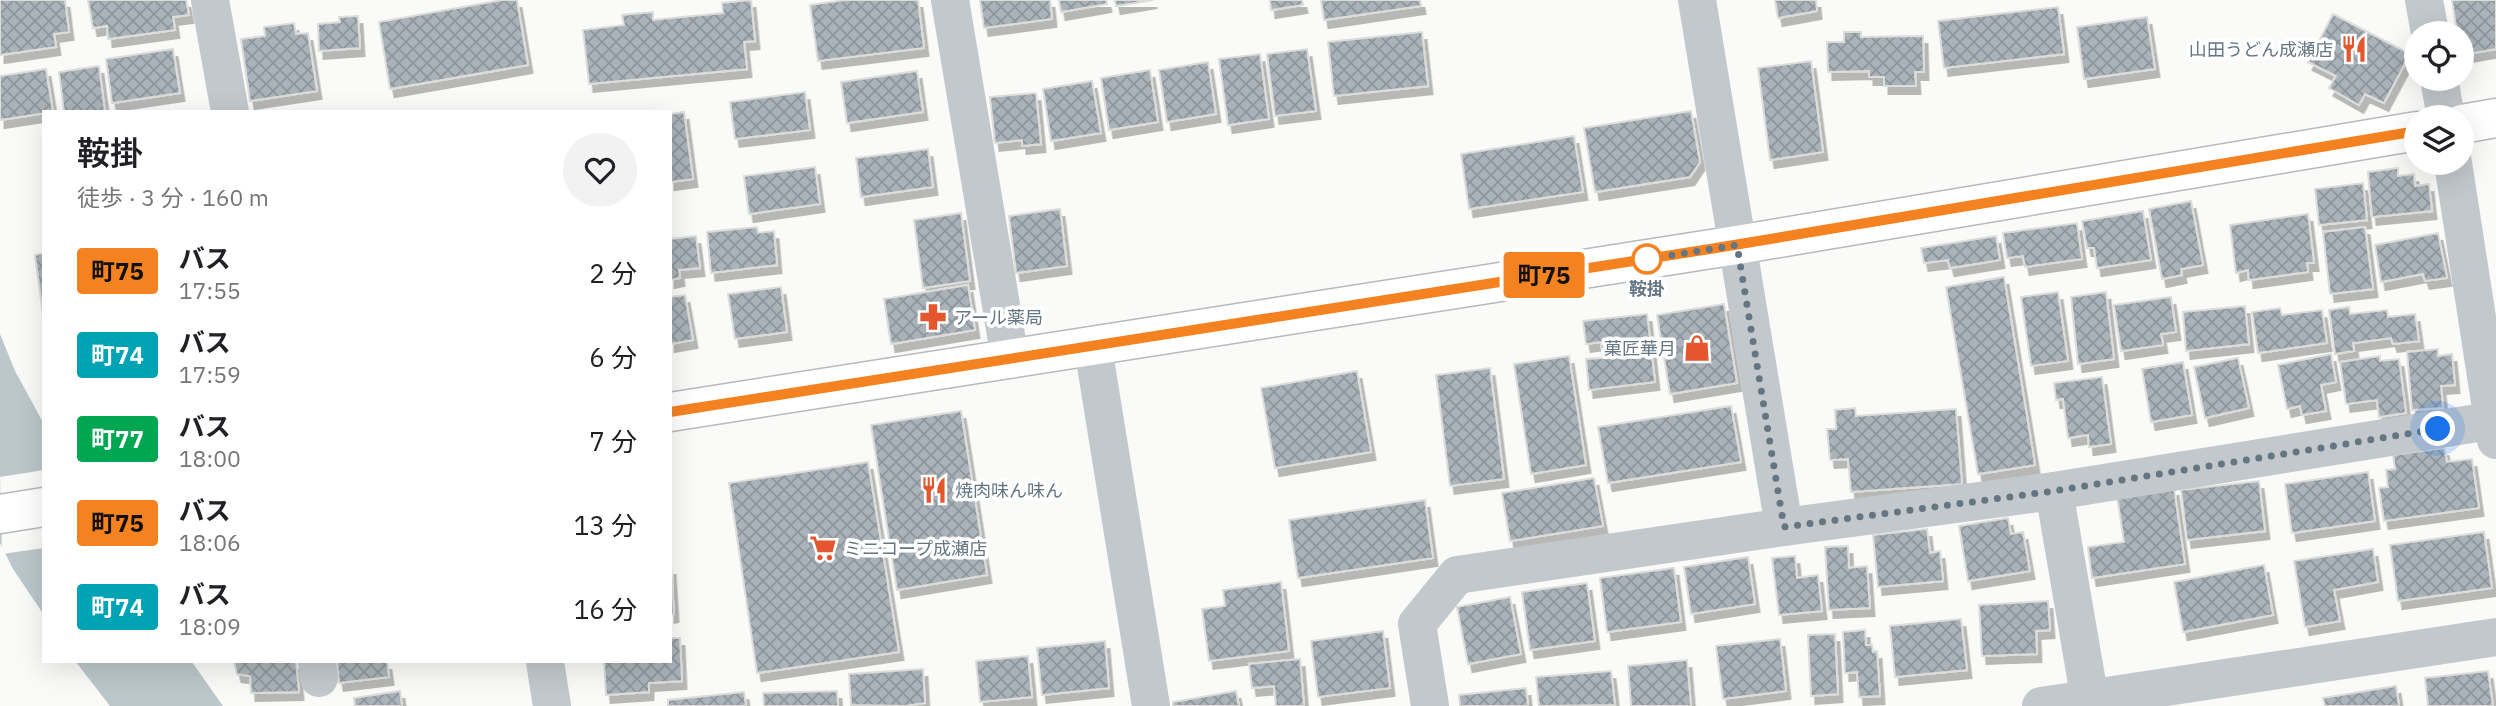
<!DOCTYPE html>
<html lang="ja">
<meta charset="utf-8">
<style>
:root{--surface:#fff;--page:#f2f2f2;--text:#202124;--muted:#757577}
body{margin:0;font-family:"IBM Plex Sans","Noto Sans JP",sans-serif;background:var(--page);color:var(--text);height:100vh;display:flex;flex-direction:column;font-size:26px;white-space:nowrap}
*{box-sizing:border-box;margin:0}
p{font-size:23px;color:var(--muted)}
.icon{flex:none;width:38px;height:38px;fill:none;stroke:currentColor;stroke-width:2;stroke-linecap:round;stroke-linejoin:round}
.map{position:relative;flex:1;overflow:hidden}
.panel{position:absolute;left:42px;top:110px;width:630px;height:553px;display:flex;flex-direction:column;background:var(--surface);border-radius:0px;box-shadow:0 7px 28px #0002}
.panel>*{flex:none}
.badge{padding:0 14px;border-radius:5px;font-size:24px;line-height:46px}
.controls{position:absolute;left:2404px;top:21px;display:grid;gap:14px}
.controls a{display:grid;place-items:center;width:70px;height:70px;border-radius:50%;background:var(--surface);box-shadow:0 7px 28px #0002;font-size:35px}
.you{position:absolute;width:35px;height:35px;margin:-18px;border:5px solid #fff;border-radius:50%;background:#1a73e8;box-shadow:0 0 0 10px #1a73e833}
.map>.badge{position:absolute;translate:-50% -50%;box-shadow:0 0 0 4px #fff}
.round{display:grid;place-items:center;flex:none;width:74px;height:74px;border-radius:37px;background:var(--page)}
.overview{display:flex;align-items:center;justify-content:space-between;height:119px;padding:0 35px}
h1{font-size:33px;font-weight:600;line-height:52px}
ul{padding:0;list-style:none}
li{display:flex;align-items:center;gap:21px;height:84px;padding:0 35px}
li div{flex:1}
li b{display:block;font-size:26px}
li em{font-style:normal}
li .badge{min-width:77px;font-weight:700;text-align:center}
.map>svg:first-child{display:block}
.water{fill:#bbc7cb}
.pier{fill:#fafaf8}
.building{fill:url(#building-cross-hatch);stroke:#dcdcda;stroke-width:2;filter:url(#shadow)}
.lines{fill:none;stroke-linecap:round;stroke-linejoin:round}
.major-casing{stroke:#b5babe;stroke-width:41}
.minor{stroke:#c3c8cc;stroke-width:38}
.major{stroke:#fff;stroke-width:38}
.line-casing{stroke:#fff;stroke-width:16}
.line{stroke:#f58220;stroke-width:10}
.walk{stroke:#657683;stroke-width:7;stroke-dasharray:0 12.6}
.stop-dot{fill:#fff;stroke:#f58220;stroke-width:3.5}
.labels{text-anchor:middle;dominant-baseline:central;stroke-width:7;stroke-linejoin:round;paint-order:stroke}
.poi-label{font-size:18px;fill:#657683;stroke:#fff;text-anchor:start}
.stop-label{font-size:18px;font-weight:bold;fill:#657683;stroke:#fff}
</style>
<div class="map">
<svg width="2496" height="706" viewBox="0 0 2496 706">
<defs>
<pattern id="building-cross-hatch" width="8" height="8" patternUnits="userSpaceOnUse" patternTransform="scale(1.75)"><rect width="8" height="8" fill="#aab3b9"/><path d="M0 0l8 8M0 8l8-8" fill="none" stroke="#8e969c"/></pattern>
<filter id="shadow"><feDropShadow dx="4.5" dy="8" stdDeviation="0" flood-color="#0004"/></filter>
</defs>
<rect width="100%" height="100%" fill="#fafaf8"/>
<g class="water">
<path d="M0,334L15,371L44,424V615L13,569L0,543Z"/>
<path d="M76,662H192L223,706H110Z"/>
</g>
<path class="pier" d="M44,470V548L2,554L0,477Z"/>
<g class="building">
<path d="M0,0H65L69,32L54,34L56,47L0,55Z"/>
<path d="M88,0H186L189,15L173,17L175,30L108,39L107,26L93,28Z"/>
<path d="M502,0H517L528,65L390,89L379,22Z"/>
<path d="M751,0L755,41L744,42L747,69L589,84L583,30L624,25L622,15L653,12V20L723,13L722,3Z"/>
<path d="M845,0H918L924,48L818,61L810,5Z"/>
<path d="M980,0H1050L1052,19L984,28Z"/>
<path d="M1059,0H1106L1107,4L1061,12Z"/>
<path d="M1115,0H1153L1116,6Z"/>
<path d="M1270,0H1302L1303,5L1271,10Z"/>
<path d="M1321,0H1420L1421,6L1324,20Z"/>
<path d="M1775,0H1816L1817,11L1778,18Z"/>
<path d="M2452,0H2496V49L2462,55V33H2457Z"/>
<path d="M2058,7L2064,54L1944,68L1938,21Z"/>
<path d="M2333,14L2410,54L2384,103L2365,94L2359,105L2329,88L2336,76L2308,62Z"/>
<path d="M358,16L360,48L319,51L318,24L340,22L339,17Z"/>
<path d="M2147,17L2155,69L2084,79L2077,27Z"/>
<path d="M294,23L296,34L308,33L317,91L250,101L241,39L265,36L264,27Z"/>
<path d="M1422,32L1428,86L1334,96L1328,42Z"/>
<path d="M1844,32H1861V37L1923,36L1924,72H1915L1916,86H1884V77H1869V71L1828,72L1827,42H1844Z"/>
<path d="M173,49L180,93L112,103L106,59Z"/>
<path d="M1307,49L1316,111L1275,116L1267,54Z"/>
<path d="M1260,54L1269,119L1228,125L1219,59Z"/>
<path d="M1811,61L1823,152L1770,160L1758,68Z"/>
<path d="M1208,62L1216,114L1167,122L1159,70Z"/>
<path d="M99,66L105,112H64L59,72Z"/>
<path d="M46,69L53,112L0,120V76Z"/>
<path d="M1150,70L1158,122L1109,130L1101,78Z"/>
<path d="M917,71L923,112L847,123L841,82Z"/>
<path d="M1092,81L1101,133L1051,141L1043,89Z"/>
<path d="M805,92L810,130L735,139L730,102Z"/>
<path d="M1036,93L1041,144L1022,146V140L995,143L990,97Z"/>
<path d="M1691,111L1700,162L1690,177L1595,192L1584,128Z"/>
<path d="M684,112L693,179L670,182V114Z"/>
<path d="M1574,136L1583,192L1469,209L1461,154Z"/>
<path d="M928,149L933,187L861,197L856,158Z"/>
<path d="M815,167L820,204L749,214L744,176Z"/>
<path d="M2398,168V176L2414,174L2415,186L2429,184L2432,211L2372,217L2368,172Z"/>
<path d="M2363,183L2367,220L2319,225L2315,189Z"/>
<path d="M2191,201L2203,265L2181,269L2182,275L2162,279L2149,209Z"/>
<path d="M1060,209L1067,266L1016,273L1009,216Z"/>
<path d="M2143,211L2151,260L2097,268L2094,248H2087L2082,221Z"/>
<path d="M961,213L970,281L923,288L914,220Z"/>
<path d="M2308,214L2314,263H2307L2308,272L2249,280L2248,270L2236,273L2230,225Z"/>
<path d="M2077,223L2082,259L2025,267L2023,256L2007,258L2003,233Z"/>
<path d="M757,227L758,233L774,231L777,265L711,273L707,232Z"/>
<path d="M2365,227L2373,289L2330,294L2323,232Z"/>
<path d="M2438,233L2447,278L2425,281L2423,274L2381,282L2375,245Z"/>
<path d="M696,236L700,268L679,270L680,278L670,280V239Z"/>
<path d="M1996,236L2000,260L1950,268L1948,260L1924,263L1921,248Z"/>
<path d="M44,253V314L43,315L35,255Z"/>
<path d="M2004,277L2035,465L1978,474L1946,287Z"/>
<path d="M968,285L975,330L891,344L884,299Z"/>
<path d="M781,287L787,332L735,339L728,294Z"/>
<path d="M2058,292L2068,361L2031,366L2021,297Z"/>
<path d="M2106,292L2114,359L2078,364L2071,297Z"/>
<path d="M685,295L693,340L670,344V297Z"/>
<path d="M2171,297L2176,332L2161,334L2163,345L2121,351L2114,305Z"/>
<path d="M1724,304L1737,383L1670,394L1657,315Z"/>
<path d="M2245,306L2249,344L2186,351L2183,312Z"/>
<path d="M2349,307L2350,314L2387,310L2388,317L2415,314L2419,341L2393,344L2391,338L2353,343L2354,351L2335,354L2329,310Z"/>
<path d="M2280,308L2282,315L2322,310L2327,343L2258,353L2252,312Z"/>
<path d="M1647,314L1655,382L1589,390L1586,359L1603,358L1601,342L1586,344L1583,321Z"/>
<path d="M2438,349V356L2452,354L2455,385L2441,386L2443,408L2412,410L2407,352Z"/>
<path d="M2331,354L2336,382L2321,385L2326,411L2302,415L2300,406L2287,409L2278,365Z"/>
<path d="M1569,356L1586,465L1531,474L1514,364Z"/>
<path d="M2380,356V361L2399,359L2406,413L2379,417L2377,400L2346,404L2340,362Z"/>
<path d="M2238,358L2249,408L2205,418L2194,367Z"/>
<path d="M2183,362L2192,415L2151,422L2142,369Z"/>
<path d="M1490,368L1504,479L1450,486L1436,375Z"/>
<path d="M1357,371L1371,452L1275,468L1261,388Z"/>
<path d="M2102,377L2111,444L2089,447L2088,435L2068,438L2063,399L2056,400L2054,383Z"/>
<path d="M1731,406L1741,462L1608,483L1598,427Z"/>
<path d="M1855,408L1856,416L1956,409L1962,484L1851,492L1848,459L1830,460L1827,429H1836L1835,410Z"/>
<path d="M961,411L987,575L897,590L871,425Z"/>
<path d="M2444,448L2447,462L2472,459L2479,508L2384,521L2379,488L2388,487L2386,470L2395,469L2393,455Z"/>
<path d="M868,462L899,652L757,673L729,483Z"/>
<path d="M2368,472L2375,521L2292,533L2285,484Z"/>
<path d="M1594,478L1603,526L1510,541L1502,493Z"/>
<path d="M2259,481L2265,531L2187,540L2181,490Z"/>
<path d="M2174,488L2185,564L2092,578L2088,547L2124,542L2117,496Z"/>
<path d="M1425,500L1433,558L1298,578L1289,520Z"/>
<path d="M2008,518L2011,534L2023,532L2030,571L1968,581L1959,526Z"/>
<path d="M1927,529L1930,553L1940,551L1943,581L1878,587L1873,535Z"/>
<path d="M2484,532L2492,588L2398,601L2390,545Z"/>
<path d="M1848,546L1849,568L1867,566L1870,608L1829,610L1825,547Z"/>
<path d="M2373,549L2378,582L2334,590L2340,621L2305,627L2294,561Z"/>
<path d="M1795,556L1797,578L1818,575L1822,611L1779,615L1772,558Z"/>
<path d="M1748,557L1755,604L1691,614L1684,567Z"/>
<path d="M2264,565L2273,615L2183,632L2174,582Z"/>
<path d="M671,567L674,614L670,615V567Z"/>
<path d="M1674,568L1681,622L1607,632L1600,578Z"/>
<path d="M1281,582L1289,651L1209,661L1202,609L1225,606L1223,590Z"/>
<path d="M1587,583L1595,641L1530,650L1522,592Z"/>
<path d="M1510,597L1521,654L1468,664L1457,607Z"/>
<path d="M2048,601L2050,630L2036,631L2037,654L1982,656L1979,605Z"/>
<path d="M1961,619L1967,670L1895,677L1890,626Z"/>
<path d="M1865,630L1866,645H1872L1873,652L1877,651L1880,696L1859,697L1857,672L1845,673L1843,632Z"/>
<path d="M1383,631L1390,688L1318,697L1311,641Z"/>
<path d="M1835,634L1838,694L1811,696L1808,635Z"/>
<path d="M670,638H680L682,681L649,683V692L606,695L604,662H670Z"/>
<path d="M1780,639L1786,691L1723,699L1716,646Z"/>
<path d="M1105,641L1109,688L1042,695L1037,648Z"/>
<path d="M1028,656L1032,697L980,702L976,661Z"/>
<path d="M1300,659L1304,706H1276L1274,686L1252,688L1249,664Z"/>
<path d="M1687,660L1691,706H1631L1628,666Z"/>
<path d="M234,662H296L299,692L251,693L250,676L237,674Z"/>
<path d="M337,662H387L389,677L339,683Z"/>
<path d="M923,669L925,703L905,706L851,705L849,674Z"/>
<path d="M1611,671L1615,705L1539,706L1536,677Z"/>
<path d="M2488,671L2493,706H2428L2425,678Z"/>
<path d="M2396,686L2399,706H2325L2323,698Z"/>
<path d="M1526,688L1528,706H1460L1459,695Z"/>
<path d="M400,691L402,706H355L354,698Z"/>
<path d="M837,691L838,706H764L763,693Z"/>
<path d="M1236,691L1239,706H1173V702Z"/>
<path d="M744,692L746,706H668V700Z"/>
</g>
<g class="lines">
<defs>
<g id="major">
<path d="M2462,124L2496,118"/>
<path d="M670,412L1737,245L2417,131"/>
<path d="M0,514L44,507"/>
</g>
</defs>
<use href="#major" class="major-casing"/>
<g class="minor">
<path d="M210,0L230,112"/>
<path d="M950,0L1010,359"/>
<path d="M1697,0L1784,527"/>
<path d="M2424,0L2430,33"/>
<path d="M2439,79L2446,117"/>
<path d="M2453,163L2496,440"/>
<path d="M1093,347L1151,706"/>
<path d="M2054,491L2091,706"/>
<path d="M317,662L319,678"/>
<path d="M545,662L552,706"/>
<path d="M1430,706L1417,624L1457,575L1784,527L2054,491L2496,420"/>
<path d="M2041,706L2496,637"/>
</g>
<use href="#major" class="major"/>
</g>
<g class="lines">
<defs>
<path id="line" d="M670,412L1710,249L2417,131"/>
</defs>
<use href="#line" class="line-casing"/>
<use href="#line" class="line"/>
<path class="walk" d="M1647,259L1737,245L1784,527L2054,491L2438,429"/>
</g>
<defs>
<symbol id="restaurant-bare" viewBox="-9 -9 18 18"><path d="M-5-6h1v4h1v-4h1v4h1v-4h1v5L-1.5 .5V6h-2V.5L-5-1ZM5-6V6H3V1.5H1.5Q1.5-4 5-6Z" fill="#e4572e" stroke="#fff" stroke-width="2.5" paint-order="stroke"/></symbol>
<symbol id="pharmacy-bare" viewBox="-9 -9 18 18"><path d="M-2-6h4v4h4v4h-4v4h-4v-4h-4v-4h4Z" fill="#e4572e" stroke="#fff" stroke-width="2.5" paint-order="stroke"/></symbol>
<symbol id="shop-bare" viewBox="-9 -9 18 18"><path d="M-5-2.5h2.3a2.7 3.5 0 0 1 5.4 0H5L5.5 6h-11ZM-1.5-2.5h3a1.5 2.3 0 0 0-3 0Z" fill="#e4572e" stroke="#fff" stroke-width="2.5" paint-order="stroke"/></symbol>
<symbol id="supermarket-bare" viewBox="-9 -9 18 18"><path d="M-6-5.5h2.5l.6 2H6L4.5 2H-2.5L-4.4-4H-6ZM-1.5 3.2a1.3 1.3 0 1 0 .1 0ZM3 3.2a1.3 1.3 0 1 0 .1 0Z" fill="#e4572e" stroke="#fff" stroke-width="2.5" paint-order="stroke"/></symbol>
</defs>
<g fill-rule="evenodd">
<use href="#restaurant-bare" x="2335" y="30" width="38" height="38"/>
<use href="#pharmacy-bare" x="914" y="298" width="38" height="38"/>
<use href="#shop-bare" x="1678" y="329" width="38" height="38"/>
<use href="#restaurant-bare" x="915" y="471" width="38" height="38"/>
<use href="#supermarket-bare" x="804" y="529" width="38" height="38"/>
</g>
<circle class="stop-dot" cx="1647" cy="259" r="14"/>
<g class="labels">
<g class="poi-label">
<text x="2333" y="49" text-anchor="end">山田うどん成瀬店</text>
<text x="954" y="317">アール薬局</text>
<text x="1676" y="348" text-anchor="end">菓匠華月</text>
<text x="955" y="490">焼肉味ん味ん</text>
<text x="844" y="548">ミニコープ成瀬店</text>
</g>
<g class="stop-label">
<text x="1647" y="288">鞍掛</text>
</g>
</g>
</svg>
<div class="controls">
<a><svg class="icon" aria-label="locate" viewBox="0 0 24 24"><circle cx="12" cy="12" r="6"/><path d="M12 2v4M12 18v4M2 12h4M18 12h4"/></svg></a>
<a><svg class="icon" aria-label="layers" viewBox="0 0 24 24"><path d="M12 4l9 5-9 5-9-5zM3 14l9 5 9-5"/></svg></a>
</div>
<div class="you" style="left:2438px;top:429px"></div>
<b class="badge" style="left:1544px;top:275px;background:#f58220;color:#111">町75</b>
<section class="panel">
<div class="overview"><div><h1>鞍掛</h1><p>徒歩 · 3 分 · 160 m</p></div><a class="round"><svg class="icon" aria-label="heart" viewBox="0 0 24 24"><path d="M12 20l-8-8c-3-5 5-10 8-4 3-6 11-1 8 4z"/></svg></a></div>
<ul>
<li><span class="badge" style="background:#f58220;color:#111">町75</span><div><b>バス</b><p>17:55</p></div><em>2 分</em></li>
<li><span class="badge" style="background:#00a3b4;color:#fff">町74</span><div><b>バス</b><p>17:59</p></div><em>6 分</em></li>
<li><span class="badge" style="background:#00a651;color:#fff">町77</span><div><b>バス</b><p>18:00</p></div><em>7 分</em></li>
<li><span class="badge" style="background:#f58220;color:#111">町75</span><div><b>バス</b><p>18:06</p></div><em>13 分</em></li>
<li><span class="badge" style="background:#00a3b4;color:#fff">町74</span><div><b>バス</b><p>18:09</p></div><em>16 分</em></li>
</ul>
</section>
</div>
